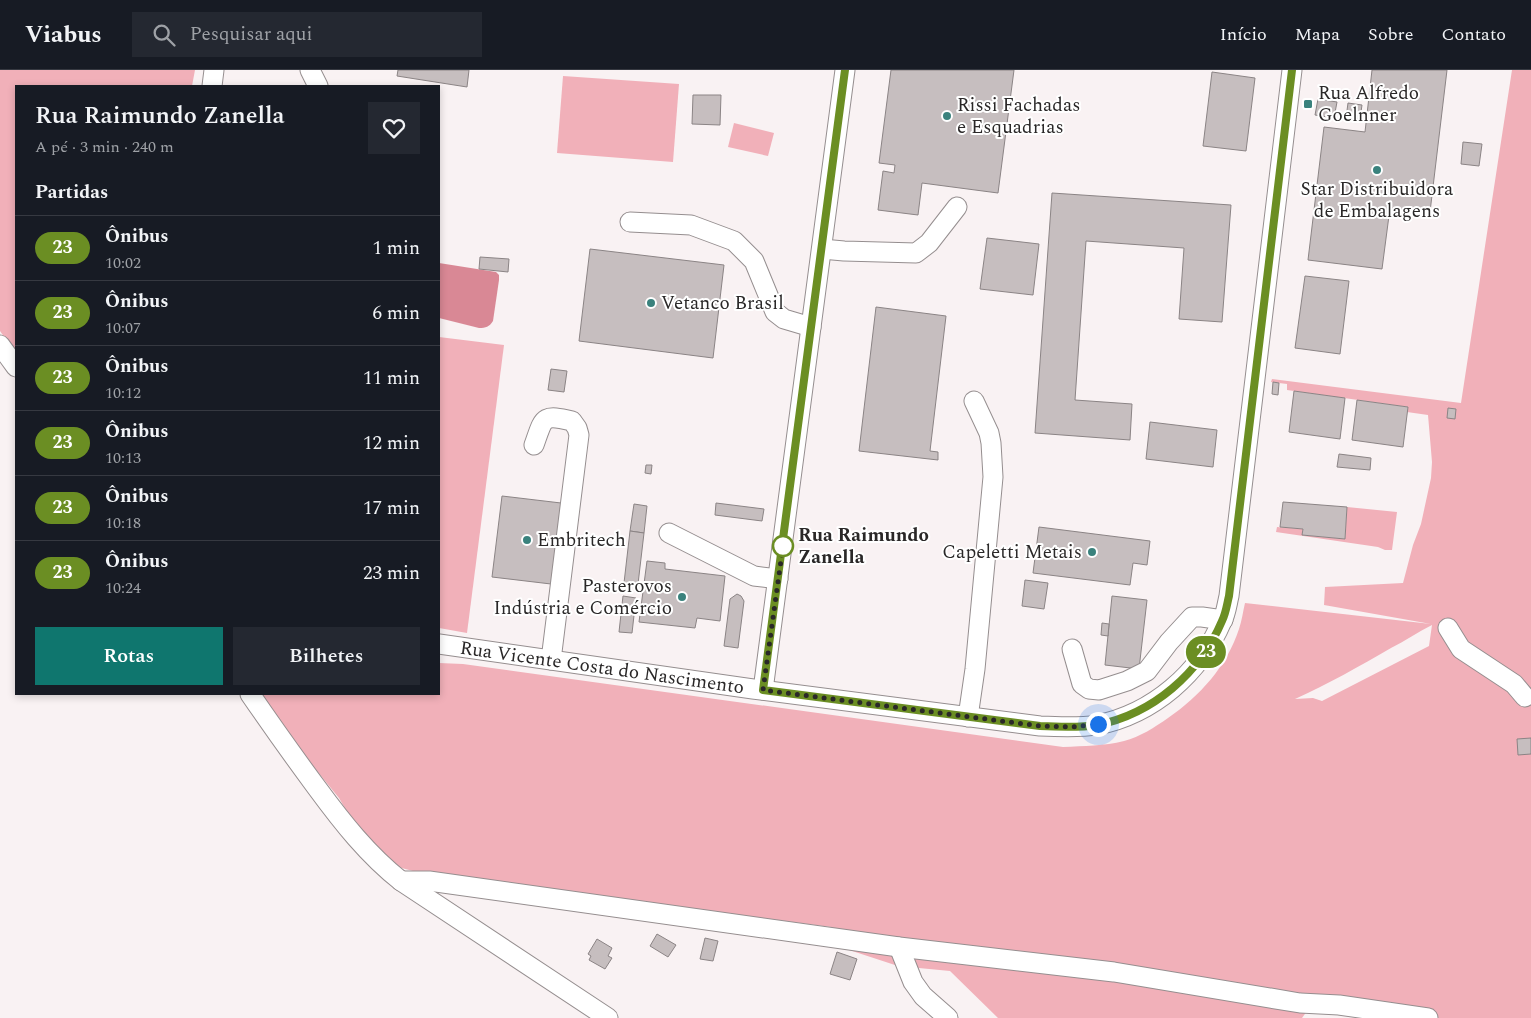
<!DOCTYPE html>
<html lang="pt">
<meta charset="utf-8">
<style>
:root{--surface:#171b24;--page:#242831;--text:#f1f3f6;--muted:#9ea1a6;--line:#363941;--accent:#0f766e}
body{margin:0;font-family:Spectral,serif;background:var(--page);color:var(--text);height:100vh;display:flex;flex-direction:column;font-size:19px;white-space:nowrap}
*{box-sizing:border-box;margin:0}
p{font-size:16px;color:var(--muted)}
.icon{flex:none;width:28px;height:28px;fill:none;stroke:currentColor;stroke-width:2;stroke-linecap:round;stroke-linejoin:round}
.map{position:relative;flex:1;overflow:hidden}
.details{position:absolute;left:15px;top:15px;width:425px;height:610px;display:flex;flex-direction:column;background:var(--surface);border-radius:0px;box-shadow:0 2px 8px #0003}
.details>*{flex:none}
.badge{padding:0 10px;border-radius:16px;font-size:18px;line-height:32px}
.you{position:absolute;width:25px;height:25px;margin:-12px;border:4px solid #fff;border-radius:50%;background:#1a73e8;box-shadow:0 0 0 8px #1a73e833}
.map>.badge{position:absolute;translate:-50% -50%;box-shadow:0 0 0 2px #fff}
h2{padding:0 20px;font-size:19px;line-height:45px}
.round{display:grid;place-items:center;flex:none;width:52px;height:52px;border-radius:0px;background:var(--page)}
.summary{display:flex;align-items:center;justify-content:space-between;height:85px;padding:0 20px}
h1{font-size:24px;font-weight:600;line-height:38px}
.cta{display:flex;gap:10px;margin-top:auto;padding:10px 20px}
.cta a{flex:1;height:58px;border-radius:0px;background:var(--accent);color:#fff;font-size:20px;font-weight:600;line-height:58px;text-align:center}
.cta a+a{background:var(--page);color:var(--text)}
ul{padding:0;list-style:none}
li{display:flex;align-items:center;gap:15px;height:65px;padding:0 20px;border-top:1px solid var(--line)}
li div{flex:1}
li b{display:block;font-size:19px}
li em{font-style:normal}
li .badge{min-width:55px;font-weight:700;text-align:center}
header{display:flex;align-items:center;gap:30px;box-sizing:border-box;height:70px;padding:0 25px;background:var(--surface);border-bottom:1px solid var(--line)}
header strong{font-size:24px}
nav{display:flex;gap:28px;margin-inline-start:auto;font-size:18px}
.search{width:350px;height:45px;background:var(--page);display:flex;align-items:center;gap:12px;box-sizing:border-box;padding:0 18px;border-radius:0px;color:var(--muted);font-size:19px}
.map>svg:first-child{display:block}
.green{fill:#f1b0b9;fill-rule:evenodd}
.water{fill:#d98895}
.building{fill:#c6bebf;stroke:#8b8485}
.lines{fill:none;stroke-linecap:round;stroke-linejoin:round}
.minor-casing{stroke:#958e8f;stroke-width:21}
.minor{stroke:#fff;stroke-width:19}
.line-casing{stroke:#fff;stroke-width:11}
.line{stroke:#6b8e23;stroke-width:8}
.walk{stroke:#2a2828;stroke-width:5;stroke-dasharray:0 9}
.poi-dot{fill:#3a827d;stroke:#fff;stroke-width:2}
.stop-dot{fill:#fff;stroke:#6b8e23;stroke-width:2.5}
.labels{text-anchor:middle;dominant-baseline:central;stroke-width:4;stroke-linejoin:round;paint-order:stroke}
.poi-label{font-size:19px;fill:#2a2828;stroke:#fff;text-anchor:start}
.stop-label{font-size:19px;font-weight:bold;fill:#2a2828;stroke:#fff;text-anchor:start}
.street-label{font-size:19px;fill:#2a2828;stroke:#fff}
</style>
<header>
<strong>Viabus</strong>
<div class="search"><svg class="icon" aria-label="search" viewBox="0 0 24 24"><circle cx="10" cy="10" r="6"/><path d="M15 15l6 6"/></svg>Pesquisar aqui</div>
<nav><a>Início</a><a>Mapa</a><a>Sobre</a><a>Contato</a></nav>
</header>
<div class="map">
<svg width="1531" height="948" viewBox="0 0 1531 948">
<rect width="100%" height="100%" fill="#f9f2f3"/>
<g class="green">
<path d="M0,0H195L192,16H16V284L0,261Z"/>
<path d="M1512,0H1531V948H1404L1312,934L1302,948H998L950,901L898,896L843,878L831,857L424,804L398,797L386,788L353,752L339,728L290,668L259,624H439V593L463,594L1063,677C1084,676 1104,676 1124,671C1140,667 1155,657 1168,648C1200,626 1227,596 1239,559C1242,550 1243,541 1245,533L1431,554L1324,535L1325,517L1403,513L1413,475L1421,454L1431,408L1432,392L1428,345L1407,342L1408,337L1287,320V314L1271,312L1272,309L1461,333ZM1432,555L1429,576L1322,631L1313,628L1295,629C1328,614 1360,596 1391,578C1405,571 1418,562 1432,555Z"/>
<path d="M563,6L679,14L673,92L557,83Z"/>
<path d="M734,53L774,63L768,86L728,77Z"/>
<path d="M439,267L504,275L467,563L439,558Z"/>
<path d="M1347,437L1397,442L1392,480H1385L1378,477L1276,462L1277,457L1303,459L1302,465L1345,469Z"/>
</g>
<path class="water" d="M439,193L496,202L499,205V210L493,251C489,257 486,258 479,258L439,248Z"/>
<g class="building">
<path d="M398,0H469L467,17L397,6Z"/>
<path d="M891,0H1014L998,123L922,113L918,145L878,140L883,101L894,103L895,95L879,93Z"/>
<path d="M1372,0H1447L1430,142L1390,138L1382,199L1308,190L1324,57L1365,62Z"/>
<path d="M1212,2L1255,8L1246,81L1203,76Z"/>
<path d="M693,25H721L720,55L692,54Z"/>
<path d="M1318,29L1337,32L1334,48L1315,45Z"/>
<path d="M1348,33L1362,35L1360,49L1346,48Z"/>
<path d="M1463,72L1482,74L1479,96L1461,94Z"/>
<path d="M1052,123L1231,135L1222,252L1179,249L1184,178L1086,171L1075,330L1132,334L1130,370L1035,363Z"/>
<path d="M987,168L1039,174L1033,225L980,219Z"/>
<path d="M590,179L724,195L713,288L579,271Z"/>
<path d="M480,187L509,189L508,202L479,199Z"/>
<path d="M1305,206L1349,211L1340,284L1295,278Z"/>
<path d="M876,237L946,246L930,381L938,382V390L859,381Z"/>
<path d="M551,299L567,301L564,322L548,320Z"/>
<path d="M1273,312L1279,313L1278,325L1272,324Z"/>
<path d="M1294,321L1345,328L1340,369L1289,362Z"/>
<path d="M1357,330L1408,337L1403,377L1352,370Z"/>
<path d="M1448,338L1456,339L1455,349L1447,348Z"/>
<path d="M1150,352L1217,360L1213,397L1146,389Z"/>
<path d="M1339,384L1371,388L1370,400L1337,397Z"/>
<path d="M646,395H652L651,404L645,403Z"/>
<path d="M502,426L561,433L551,514L492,507Z"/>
<path d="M1283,432L1347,437L1345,469L1302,465L1303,459L1280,457Z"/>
<path d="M716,433L764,439L762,451L715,445Z"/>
<path d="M634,434L647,436L644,463L630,461Z"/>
<path d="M1039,457L1150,471L1147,495L1133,493L1130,515L1033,503Z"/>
<path d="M630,461L644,463L638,514L624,513Z"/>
<path d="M647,491L665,493V499L725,506L720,551L697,548L695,558L639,552Z"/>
<path d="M1025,510L1048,513L1044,539L1022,536Z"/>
<path d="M737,524L741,526L744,531L738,578L724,576L730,529Z"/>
<path d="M623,526L636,528L632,563L619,562Z"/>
<path d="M1112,526L1147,530L1139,599L1105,595Z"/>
<path d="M1102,553L1109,554L1108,566L1101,565Z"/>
<path d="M1531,668V684L1518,685L1517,669Z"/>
<path d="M657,864L676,875L668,887L650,876Z"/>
<path d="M705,868L718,871L713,891L700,889Z"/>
<path d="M597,869L612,878L608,886L612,888L605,899L589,890L591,886L588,884Z"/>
<path d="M837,882L857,889L850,910L830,904Z"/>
</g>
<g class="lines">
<defs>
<g id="minor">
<path d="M310,0L318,16"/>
<path d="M212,16L214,0"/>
<path d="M630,152L691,155L734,171L754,191L775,242L784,249L811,257"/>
<path d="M822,179L844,181L916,183L929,173L957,137"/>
<path d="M0,275L16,297"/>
<path d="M534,375C544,347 542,344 572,351L577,358L579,365L551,590"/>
<path d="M669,463L754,506L778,509"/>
<path d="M1448,558L1461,579L1514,614L1525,627"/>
<path d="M439,574L753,619L1040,656C1059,657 1079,658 1097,655C1153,644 1200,603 1222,551C1226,544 1227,534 1229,526L1292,0"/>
<path d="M1072,579L1082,614L1089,619L1099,620L1127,611L1147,601L1169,572L1192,547H1202L1223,550"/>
<path d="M763,620L845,0"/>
<path d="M250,624C272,656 294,687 317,718C342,752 368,785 401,811L608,948"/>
<path d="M968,647L975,599L993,407L991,373L989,363L974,331"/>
<path d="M401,811H429L899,877L1114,902L1300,933L1339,935L1428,948"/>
<path d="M899,877L913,912L923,926L948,948"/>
</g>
</defs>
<use href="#minor" class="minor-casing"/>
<use href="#minor" class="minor"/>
</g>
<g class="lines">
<defs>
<path id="line" d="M845,0L763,620L1040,656C1059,657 1079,658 1097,655C1153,644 1200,603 1222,551C1226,543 1227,534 1229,526L1292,0"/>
</defs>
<use href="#line" class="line-casing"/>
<use href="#line" class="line"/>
<path class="walk" d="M783,476L763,620L1040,656L1071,657L1098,654"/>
</g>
<g class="poi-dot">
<rect x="1303" y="29" width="10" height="10" rx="2.5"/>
<circle cx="947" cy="46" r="5"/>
<circle cx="1377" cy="100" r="5"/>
<circle cx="651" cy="233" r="5"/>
<circle cx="527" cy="470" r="5"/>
<circle cx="1092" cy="482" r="5"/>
<circle cx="682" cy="527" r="5"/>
</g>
<circle class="stop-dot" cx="783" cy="476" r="10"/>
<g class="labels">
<g class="poi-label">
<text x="1318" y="23">Rua Alfredo<tspan x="1318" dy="22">Goelnner</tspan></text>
<text x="957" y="35">Rissi Fachadas<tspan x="957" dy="22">e Esquadrias</tspan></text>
<text x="1377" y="119" text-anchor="middle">Star Distribuidora<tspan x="1377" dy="22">de Embalagens</tspan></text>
<text x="661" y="233">Vetanco Brasil</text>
<text x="537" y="470">Embritech</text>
<text x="1082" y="482" text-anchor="end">Capeletti Metais</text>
<text x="672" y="516" text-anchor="end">Pasterovos<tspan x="672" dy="22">Indústria e Comércio</tspan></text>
</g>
<g class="stop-label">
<text x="798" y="465">Rua Raimundo<tspan x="798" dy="22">Zanella</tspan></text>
</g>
<g class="street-label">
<text transform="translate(602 598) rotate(8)">Rua Vicente Costa do Nascimento</text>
</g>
</g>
</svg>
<div class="you" style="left:1098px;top:654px"></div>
<b class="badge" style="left:1206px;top:582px;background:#6b8e23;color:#fff">23</b>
<section class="details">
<div class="summary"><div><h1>Rua Raimundo Zanella</h1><p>A pé · 3 min · 240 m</p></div><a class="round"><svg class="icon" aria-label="heart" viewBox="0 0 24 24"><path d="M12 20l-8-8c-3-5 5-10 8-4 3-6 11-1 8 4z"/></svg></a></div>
<h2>Partidas</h2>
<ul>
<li><span class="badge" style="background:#6b8e23;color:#fff">23</span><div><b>Ônibus</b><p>10:02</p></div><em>1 min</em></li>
<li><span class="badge" style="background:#6b8e23;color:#fff">23</span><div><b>Ônibus</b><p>10:07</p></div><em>6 min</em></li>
<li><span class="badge" style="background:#6b8e23;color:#fff">23</span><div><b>Ônibus</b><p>10:12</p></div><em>11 min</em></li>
<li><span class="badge" style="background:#6b8e23;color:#fff">23</span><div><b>Ônibus</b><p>10:13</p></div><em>12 min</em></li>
<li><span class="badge" style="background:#6b8e23;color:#fff">23</span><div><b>Ônibus</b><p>10:18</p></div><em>17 min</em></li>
<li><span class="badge" style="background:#6b8e23;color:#fff">23</span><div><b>Ônibus</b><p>10:24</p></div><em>23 min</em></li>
</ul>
<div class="cta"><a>Rotas</a><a>Bilhetes</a></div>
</section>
</div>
